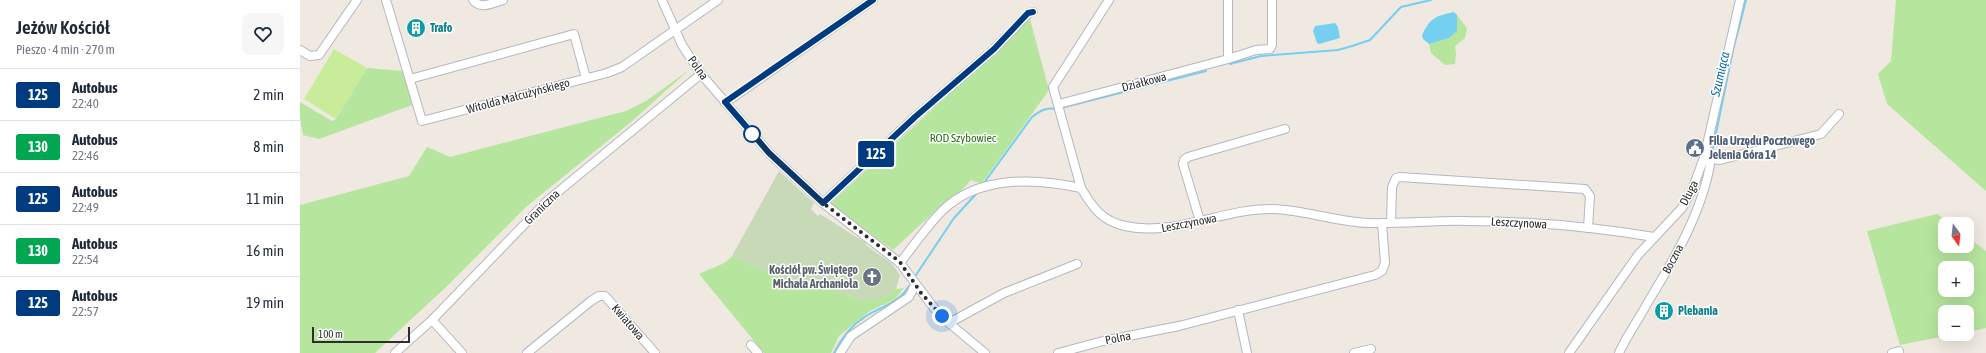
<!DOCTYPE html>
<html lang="pl">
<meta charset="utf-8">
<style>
:root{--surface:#fff;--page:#f6f6f7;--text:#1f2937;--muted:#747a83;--line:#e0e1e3}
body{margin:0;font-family:"Asap Condensed",sans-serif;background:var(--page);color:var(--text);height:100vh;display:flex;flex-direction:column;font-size:15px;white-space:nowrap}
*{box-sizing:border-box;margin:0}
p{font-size:13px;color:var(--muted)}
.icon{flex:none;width:22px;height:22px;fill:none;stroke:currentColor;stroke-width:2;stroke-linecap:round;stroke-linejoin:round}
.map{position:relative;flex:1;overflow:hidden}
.sheet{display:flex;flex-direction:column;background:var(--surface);width:300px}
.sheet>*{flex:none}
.badge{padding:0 8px;border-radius:3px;font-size:14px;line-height:26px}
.needle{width:26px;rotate:165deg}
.tools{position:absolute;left:1638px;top:217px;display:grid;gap:8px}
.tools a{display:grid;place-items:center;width:36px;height:36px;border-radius:8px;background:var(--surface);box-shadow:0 4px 16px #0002;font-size:20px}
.scale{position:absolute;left:12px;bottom:10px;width:98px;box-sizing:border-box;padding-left:4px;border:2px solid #2e2e2e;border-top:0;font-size:11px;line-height:14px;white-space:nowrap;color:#2e2e2e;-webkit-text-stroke:3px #fff;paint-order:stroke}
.you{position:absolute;width:20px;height:20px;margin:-10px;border:3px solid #fff;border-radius:50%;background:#1a73e8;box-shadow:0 0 0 6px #1a73e833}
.map>.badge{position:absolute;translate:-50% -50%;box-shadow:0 0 0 2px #fff}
.round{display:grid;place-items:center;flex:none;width:42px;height:42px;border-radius:8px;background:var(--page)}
.summary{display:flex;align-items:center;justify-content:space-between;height:68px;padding:0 16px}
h1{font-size:19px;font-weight:600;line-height:30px}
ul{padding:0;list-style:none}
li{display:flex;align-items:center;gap:12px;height:52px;padding:0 16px;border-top:1px solid var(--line)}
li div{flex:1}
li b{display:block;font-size:15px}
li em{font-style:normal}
li .badge{min-width:44px;font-weight:700;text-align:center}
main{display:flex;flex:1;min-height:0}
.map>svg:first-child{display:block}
.green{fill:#b6e59e;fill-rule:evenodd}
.cemetery{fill:#c8d9b8}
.pitch{fill:#c9ec9a}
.water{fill:#75cff0}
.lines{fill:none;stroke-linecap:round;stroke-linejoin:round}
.stream{stroke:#75cff0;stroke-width:2}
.minor-casing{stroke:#b4b7c1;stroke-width:10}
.minor{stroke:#fff;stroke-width:8}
.line-casing{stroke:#fff;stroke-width:9}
.line{stroke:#003b80;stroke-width:6}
.walk{stroke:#2e2e2e;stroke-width:4;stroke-dasharray:0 7.2}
.stop-dot{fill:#fff;stroke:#003b80;stroke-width:2}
.labels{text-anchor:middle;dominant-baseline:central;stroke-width:3;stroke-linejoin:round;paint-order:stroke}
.culture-label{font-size:12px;font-weight:bold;fill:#0d838f;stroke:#fff;text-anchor:start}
.street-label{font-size:12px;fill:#2e2e2e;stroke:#fff}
.park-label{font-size:12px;fill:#2c6e1b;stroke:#fff}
.service-label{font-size:12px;font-weight:bold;fill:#4e5e75;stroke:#fff;text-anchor:start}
.worship-label{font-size:12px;font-weight:bold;fill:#5b616d;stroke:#fff;text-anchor:end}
.water-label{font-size:13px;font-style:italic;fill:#0d6fa3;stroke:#fff}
</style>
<main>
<section class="sheet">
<div class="summary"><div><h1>Jeżów Kościół</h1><p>Pieszo · 4 min · 270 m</p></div><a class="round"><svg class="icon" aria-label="heart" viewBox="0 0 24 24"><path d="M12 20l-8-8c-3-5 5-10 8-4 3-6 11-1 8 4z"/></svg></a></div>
<ul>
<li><span class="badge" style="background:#003b80;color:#fff">125</span><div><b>Autobus</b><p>22:40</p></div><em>2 min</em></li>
<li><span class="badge" style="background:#00a651;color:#fff">130</span><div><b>Autobus</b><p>22:46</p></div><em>8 min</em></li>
<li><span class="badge" style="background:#003b80;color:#fff">125</span><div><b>Autobus</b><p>22:49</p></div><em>11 min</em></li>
<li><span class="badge" style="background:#00a651;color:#fff">130</span><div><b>Autobus</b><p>22:54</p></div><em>16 min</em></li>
<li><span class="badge" style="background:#003b80;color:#fff">125</span><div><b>Autobus</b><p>22:57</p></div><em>19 min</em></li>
</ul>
</section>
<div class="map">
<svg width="1686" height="353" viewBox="0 0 1686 353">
<rect width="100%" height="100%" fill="#efe9e1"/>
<g class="green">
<path d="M1596,0H1686V191L1587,104L1578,74L1591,61Z"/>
<path d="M1157,15L1167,28L1165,38L1155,46L1156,54L1155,64L1145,65L1131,53L1129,44L1149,38L1157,31Z"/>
<path d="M730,19L749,90L683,182L679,183L671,180L661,191L644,203L593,250L530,204Z"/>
<path d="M67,68L103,71L112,105L19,139L3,135L0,118V102L32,121L36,119Z"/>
<path d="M389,70L331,122L227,206L145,288L75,353H0V205L109,176L127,147L150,157L326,111L346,101Z"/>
<path d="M1637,214L1650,224H1645V246H1667V237L1686,251V328L1667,332V312H1645V334H1655L1600,345L1567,231ZM1645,268H1667V290H1645Z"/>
<path d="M432,256L485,280L535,290L561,300L585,297L596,289L604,288L595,299L570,311L539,336L531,353H464L399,274C410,268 424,266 432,256Z"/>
</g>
<path class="cemetery" d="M479,171L514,203L511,209L518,216L520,214L566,243V245L592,264L600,275L596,289L585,297L575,300H561L535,290L485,280L432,256Z"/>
<path class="pitch" d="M34,49L67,68L36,119L4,99Z"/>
<g class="water">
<path d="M1154,12L1157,15V31L1149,38L1129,44L1123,39L1122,35C1130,18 1135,16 1154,12Z"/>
<path d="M1035,23L1038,27L1040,38L1019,44L1017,43L1013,31L1015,26Z"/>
</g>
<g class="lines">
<g class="stream">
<path d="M930,64L961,56L1038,50L1052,46L1070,40L1101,7L1131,0"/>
<path d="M761,108L906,71"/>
<path d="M1412,153L1433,50L1446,0"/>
<path d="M684,183L732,117C740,111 746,107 756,109"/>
<path d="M616,275L654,218L677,193"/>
<path d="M534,353C541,338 552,325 566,316C582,306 599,303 609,286"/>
</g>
<defs>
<g id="minor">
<path d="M86,0L122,121L307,73L322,67L418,0"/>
<path d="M173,0C180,10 193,3 203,0"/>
<path d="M362,0L382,45L401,74L469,153L523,203L600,263L634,308L649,323L685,353"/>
<path d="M0,50L10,56L19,55L57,0"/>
<path d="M928,59L956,50L970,49L972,45V0"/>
<path d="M110,79L274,34L286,78"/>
<path d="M425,103L573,0"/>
<path d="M759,104L928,59V0"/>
<path d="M1407,158L1420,160L1521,134L1539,114"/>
<path d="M781,188L753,87L809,0"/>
<path d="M523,203L615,117L694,49L729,13L733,12"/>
<path d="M900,221L883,164L884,160L888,157L985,129"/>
<path d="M1091,223L1092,187L1096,178L1100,177L1285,189L1290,196L1288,228"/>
<path d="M600,263C614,245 627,226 642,211C678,175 736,178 781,188C793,208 802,221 825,226C875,237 923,208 973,209C1006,210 1036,222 1069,223C1102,224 1135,220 1168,221C1230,221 1293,227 1354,237"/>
<path d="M938,310L947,353"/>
<path d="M132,320L162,353"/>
<path d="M649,323L704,293L777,264"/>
<path d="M451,345L458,353"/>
<path d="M95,353L132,320L247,201L401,74"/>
<path d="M227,353L291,301L299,296H305L355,353"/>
<path d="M540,353L551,336L609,297L615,285"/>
<path d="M758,353L803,341L879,326L1075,275L1082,271L1085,263L1082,223"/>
<path d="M1054,353L1071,349"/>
<path d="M1269,353L1338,255L1382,208L1392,190L1404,158L1440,0"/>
<path d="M1319,353C1327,335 1339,319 1348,302C1375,258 1403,211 1411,159"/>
<path d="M1592,353L1599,351"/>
</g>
</defs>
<use href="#minor" class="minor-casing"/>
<use href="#minor" class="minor"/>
</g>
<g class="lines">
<defs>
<path id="line" d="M573,0L425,102L469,153L523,203L615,117L694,49L728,13L733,12"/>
</defs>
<use href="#line" class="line-casing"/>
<use href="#line" class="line"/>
<path class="walk" d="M452,134L451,132L469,153L523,203L600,262L621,293L642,316"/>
</g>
<defs>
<symbol id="building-disc" viewBox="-11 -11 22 22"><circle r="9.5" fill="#0f9aa8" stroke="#fff"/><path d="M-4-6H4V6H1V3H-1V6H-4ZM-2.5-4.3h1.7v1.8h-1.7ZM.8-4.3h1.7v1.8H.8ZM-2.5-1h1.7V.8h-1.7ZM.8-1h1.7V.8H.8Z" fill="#fff"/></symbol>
<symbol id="civic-disc" viewBox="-11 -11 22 22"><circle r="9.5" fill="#5c6f8a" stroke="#fff"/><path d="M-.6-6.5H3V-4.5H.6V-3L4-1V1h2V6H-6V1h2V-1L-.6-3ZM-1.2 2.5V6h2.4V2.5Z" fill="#fff"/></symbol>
<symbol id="church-disc" viewBox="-11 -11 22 22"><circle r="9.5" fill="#6b7280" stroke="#fff"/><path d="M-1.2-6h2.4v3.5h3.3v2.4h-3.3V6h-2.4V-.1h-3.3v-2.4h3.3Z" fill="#fff"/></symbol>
</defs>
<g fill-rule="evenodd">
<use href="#building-disc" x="105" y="17" width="22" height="22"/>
<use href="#civic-disc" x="1384" y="137" width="22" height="22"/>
<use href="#church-disc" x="561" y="266" width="22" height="22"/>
<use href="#building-disc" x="1353" y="300" width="22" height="22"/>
</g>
<circle class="stop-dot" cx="452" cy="134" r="8"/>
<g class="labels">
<g class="culture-label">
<text x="130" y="28">Trafo</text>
<text x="1378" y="311">Plebania</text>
</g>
<g class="street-label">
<text transform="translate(398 68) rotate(54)">Polna</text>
<text transform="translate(844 82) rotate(-15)">Działkowa</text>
<text transform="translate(218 96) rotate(-15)">Witolda Małcużyńskiego</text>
<text transform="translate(1389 193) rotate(-63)">Długa</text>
<text transform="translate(242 207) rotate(-44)">Graniczna</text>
<text transform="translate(889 223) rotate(-11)">Leszczynowa</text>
<text transform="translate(1219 223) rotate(3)">Leszczynowa</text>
<text transform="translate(1373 259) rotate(-62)">Boczna</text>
<text transform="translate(328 322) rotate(49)">Kwiatowa</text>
<text transform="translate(818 338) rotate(-11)">Polna</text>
</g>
<g class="park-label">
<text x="663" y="138">ROD Szybowiec</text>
</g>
<g class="service-label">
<text x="1409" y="141">Filia Urzędu Pocztowego<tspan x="1409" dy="14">Jelenia Góra 14</tspan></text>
</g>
<g class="worship-label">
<text x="558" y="270">Kościół pw. Świętego<tspan x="558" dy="14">Michała Archanioła</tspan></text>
</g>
<g class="water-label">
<text transform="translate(1420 74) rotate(-77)">Szumiąca</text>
</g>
</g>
</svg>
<div class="tools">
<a><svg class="needle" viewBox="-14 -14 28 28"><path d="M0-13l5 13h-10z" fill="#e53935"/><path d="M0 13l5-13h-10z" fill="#747a83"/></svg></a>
<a>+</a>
<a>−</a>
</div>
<div class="scale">100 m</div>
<div class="you" style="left:642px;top:316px"></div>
<b class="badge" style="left:576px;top:154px;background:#003b80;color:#fff">125</b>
</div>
</main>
